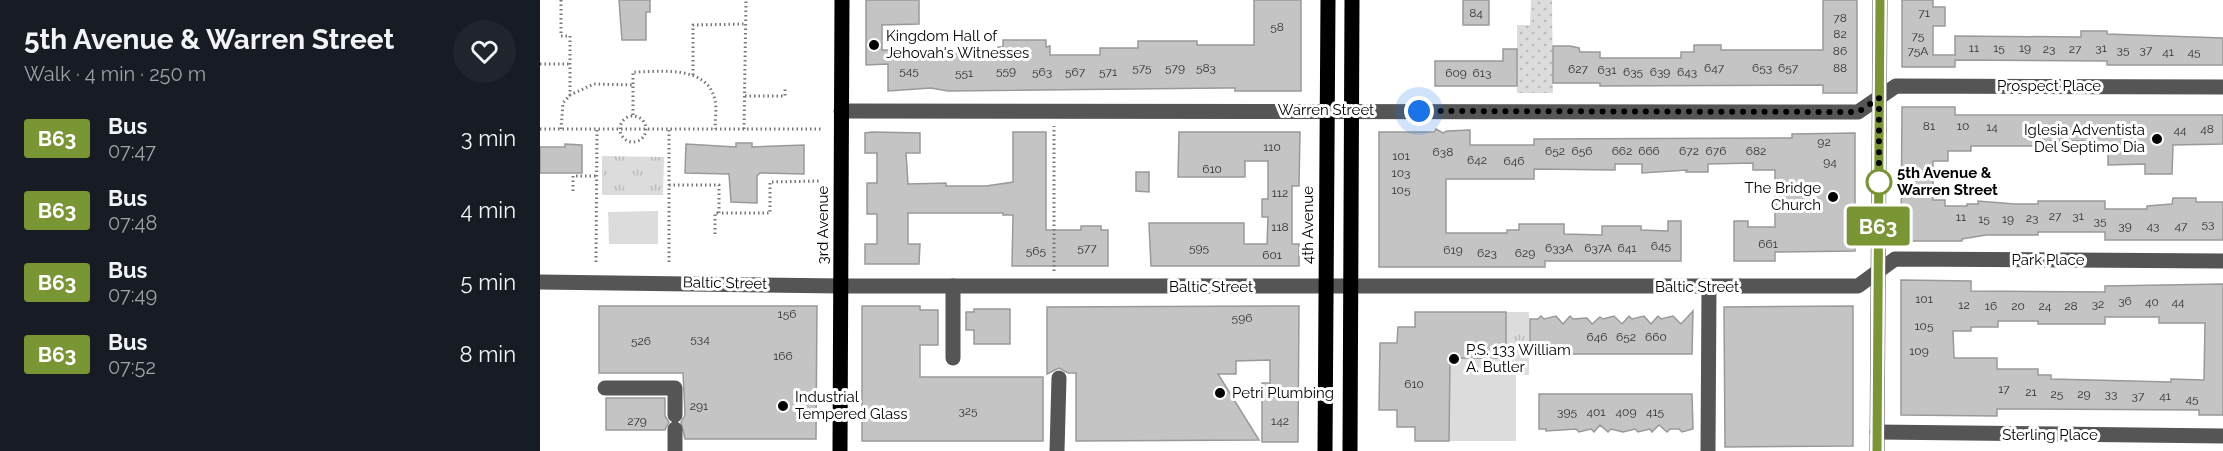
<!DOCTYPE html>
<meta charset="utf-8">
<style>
:root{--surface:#171b24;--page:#20242c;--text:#f1f3f6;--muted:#9ea1a6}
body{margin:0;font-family:Raleway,sans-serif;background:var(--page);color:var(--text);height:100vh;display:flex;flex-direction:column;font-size:22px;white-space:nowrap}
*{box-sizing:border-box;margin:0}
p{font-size:20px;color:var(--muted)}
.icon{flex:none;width:33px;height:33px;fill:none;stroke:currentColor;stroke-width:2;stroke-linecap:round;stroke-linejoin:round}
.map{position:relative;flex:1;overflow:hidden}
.panel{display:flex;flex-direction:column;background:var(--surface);width:540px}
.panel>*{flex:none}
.badge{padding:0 12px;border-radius:4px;font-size:21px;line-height:39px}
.you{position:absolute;width:30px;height:30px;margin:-15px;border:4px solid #fff;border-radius:50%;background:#1a73e8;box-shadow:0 0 0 9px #1a73e833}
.map>.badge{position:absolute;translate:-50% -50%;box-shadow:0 0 0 3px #fff}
.round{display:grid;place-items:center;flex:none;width:63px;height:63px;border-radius:32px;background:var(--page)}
.overview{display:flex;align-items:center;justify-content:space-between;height:102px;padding:0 24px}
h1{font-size:28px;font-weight:700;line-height:45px}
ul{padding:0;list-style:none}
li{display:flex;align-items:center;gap:18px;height:72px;padding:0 24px}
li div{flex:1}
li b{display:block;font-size:22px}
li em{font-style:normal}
li .badge{min-width:66px;font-weight:700;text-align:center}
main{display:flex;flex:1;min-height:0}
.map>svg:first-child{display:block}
.grass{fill:url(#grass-tufts)}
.garden{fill:url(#garden-dots)}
.pitch{fill:#dcdcdc}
.building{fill:#c4c4c4;stroke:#999;stroke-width:1.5;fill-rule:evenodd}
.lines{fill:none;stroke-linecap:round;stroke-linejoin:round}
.path{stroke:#777;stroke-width:3;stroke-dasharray:1.5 3;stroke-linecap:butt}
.minor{stroke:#555;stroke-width:15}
.major{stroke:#000;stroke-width:15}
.line-casing{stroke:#fff;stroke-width:14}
.line{stroke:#799534;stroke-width:9}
.walk{stroke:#000;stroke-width:6;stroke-dasharray:0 10.8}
.poi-dot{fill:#000;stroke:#fff;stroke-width:2}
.stop-dot{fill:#fff;stroke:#799534;stroke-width:3}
.labels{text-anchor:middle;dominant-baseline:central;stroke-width:6;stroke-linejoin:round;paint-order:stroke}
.number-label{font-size:12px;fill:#313131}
.poi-label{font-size:15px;fill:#000;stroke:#fff;text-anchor:start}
.street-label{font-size:15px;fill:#000;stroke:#fff}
.stop-label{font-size:15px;font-weight:bold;fill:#000;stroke:#fff;text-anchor:start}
</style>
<main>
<section class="panel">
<div class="overview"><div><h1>5th Avenue &amp; Warren Street</h1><p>Walk · 4 min · 250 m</p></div><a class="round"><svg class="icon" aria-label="heart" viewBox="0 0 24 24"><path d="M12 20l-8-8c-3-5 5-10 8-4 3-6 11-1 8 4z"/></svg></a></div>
<ul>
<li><span class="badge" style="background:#799534;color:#fff">B63</span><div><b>Bus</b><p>07:47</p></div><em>3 min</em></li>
<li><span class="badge" style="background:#799534;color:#fff">B63</span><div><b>Bus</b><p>07:48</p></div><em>4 min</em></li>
<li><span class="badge" style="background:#799534;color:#fff">B63</span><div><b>Bus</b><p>07:49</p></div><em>5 min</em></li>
<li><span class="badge" style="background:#799534;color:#fff">B63</span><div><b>Bus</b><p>07:52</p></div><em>8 min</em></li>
</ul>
</section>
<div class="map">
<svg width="1683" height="451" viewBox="0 0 1683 451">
<defs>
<pattern id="grass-tufts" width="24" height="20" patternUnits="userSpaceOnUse" patternTransform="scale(1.5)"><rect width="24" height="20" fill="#dcdcdc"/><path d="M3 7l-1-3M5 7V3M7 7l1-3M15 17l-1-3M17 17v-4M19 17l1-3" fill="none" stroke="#bbb"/></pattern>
<pattern id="garden-dots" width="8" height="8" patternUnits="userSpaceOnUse" patternTransform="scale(1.5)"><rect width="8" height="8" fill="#dcdcdc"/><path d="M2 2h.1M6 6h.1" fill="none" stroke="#bbb" stroke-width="1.8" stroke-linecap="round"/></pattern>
</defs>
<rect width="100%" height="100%" fill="#fff"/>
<g class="grass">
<path d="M62,156L124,157L123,195H62Z"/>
<rect x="966" y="312" width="23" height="63"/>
</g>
<path class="garden" d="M991,0H1012L1013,93H977V25H990Z"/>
<g class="pitch">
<path d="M118,211V244H69L68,212Z"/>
<path d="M910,358H966V375H976V441H909Z"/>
</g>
<g class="building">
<path d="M79,0H110V12H106V40H82Z"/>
<path d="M326,0H379V24L342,25V50H363V54L458,53V47H463V40H506V47L510,46V55H560V48H598V41H657V45H714V0H761V91H695V88H683L408,91L391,88L348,91V64L326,65Z"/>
<rect x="923" y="0" width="26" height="25"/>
<path d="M1283,0H1317V93H1283V85L1060,86V83H1013V46H1030L1039,48L1040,52H1060V58H1141V52H1154V45H1181V50H1283Z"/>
<path d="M1362,0H1393V7H1405V26H1393V55H1415V36L1541,37V31H1567V34L1683,38V65H1567V61L1415,60V67H1362Z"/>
<path d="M963,49H977V86H895V61H963Z"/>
<path d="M1362,107H1415V115H1683V144L1633,145L1632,174H1605V164L1568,165V146H1544V141H1510V146H1431V151H1408V161H1393V200H1405V206H1427V204H1438V201L1475,204H1498V201H1565V209H1607V206L1632,204L1633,198H1656V202H1683V240H1565V232H1498V235H1446L1422,239V241H1361Z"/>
<path d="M896,129L903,133L907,131L930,130V145H994V139L1252,138V134L1315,133V251L1235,252V261H1194V221H1208V227H1235V170H1213V163L1168,164V172H1146L1147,170L1102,173V164H1075V170L994,169V179H906V233H967V230H979V224H1024V234L1062,235V226H1101V230L1128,231V221H1141V261H1005V267H839V132H894Z"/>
<path d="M332,132L380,133V153H366L368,184L406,183V186H446L473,182V132H506V230H541V226H561V230H568V266H472L473,215H463V213H368V244H380L379,264H325V244H337V214H327V183H337V153H325V133Z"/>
<path d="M639,132H760L759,186H752V244H759V266H611L609,223H704V244H727L728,217H722V199H728V161H705V177H638Z"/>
<path d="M196,143H212V147L264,145V174L220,173L217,176V203L191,202L189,174L145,173L146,144L196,147Z"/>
<path d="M25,144L42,145V173H0V147H25Z"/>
<path d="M596,172H609V192L596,191Z"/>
<path d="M1361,280L1431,281V291L1565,292V286L1683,284V415H1659V410L1484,409H1457V416L1361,415ZM1565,317H1619V323H1665L1664,380L1631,379V382L1511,379V375H1498V369H1457V358H1414L1413,331H1431V327H1458V321H1498V324H1565Z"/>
<path d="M59,306H277L276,439H145L141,422L145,415L143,373H59Z"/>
<path d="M322,306H380V310H398V345H380V377H503V441H322Z"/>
<path d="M759,306L758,442H722V383H730V360L696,361V374H678L719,440L536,441V373H528L519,368L507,374V307Z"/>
<path d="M1313,306V446L1185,447L1184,307Z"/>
<path d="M434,309H470V344H434V330H426V312H434Z"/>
<path d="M1153,311L1152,354H990V319H998L1001,316L1004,319L1016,316L1023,324L1030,316L1033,319L1047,318L1052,324L1060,317L1063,319L1074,316L1082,324L1089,316L1092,319L1104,316L1111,324L1118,316L1121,319L1133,316L1141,324Z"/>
<path d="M875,312H966V358H910L909,441H875V427H857V410H839L840,343H857L858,327H875Z"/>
<path d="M999,394H1152L1153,429L1142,432L1139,429H1130L1127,432L1119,425L1112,432L1110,429L1098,432L1095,429L1083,432L1071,429L1068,432L1060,425L1054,432L1051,429L1039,432L1036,429L1006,431V429H999Z"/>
<path d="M66,398H125V416L129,422L125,430H66Z"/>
</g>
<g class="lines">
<g class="path">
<path d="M21,0V36H30V95L54,84L93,85V115"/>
<path d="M0,64H30"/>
<path d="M153,75V25L205,24"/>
<path d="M93,84V72C119,72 167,64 175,100C177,109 175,120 175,129"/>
<path d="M205,96H245V87"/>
<circle cx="93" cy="129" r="13"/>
<path d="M0,129H281"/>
<path d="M21,129L23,103L30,95"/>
<path d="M204,129L206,0"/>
<path d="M129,185H179V213H230V182L280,181"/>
<path d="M33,191V176H57"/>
<path d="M175,234V213H179"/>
<path d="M56,262L57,129"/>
<path d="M129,262V129"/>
<path d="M514,271V126"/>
</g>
<g class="minor">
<path d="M301,111L1318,112L1356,86L1683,87"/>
<path d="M0,282L301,286H1318L1355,259L1683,261"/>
<path d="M413,358V286"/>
<path d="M65,388H135V415"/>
<path d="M1337,432L1683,436"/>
<path d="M135,451V429"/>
<path d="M517,451L519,378"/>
<path d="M1168,451L1169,287"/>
<path d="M1337,451L1340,0"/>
</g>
<g class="major">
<path d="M300,451L302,0"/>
<path d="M785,451L788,0"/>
<path d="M810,451L812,0"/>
</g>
</g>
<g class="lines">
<defs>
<path id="line" d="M1337,451L1340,0"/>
</defs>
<use href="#line" class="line-casing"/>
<use href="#line" class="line"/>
<path class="walk" d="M879,111L1318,112L1339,98V182"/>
</g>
<g class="poi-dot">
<circle cx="334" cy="45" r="6"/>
<circle cx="1617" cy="139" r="6"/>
<circle cx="1293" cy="197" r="6"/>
<circle cx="914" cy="359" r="6"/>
<circle cx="680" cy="393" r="6"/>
<circle cx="243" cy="406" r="6"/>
</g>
<circle class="stop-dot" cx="1339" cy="182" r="12"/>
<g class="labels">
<g class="number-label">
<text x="936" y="13">84</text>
<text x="1384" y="13">71</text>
<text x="1300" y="18">78</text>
<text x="737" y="27">58</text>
<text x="1300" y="34">82</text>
<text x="1378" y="36">75</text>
<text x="1434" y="48">11</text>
<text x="1459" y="48">15</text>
<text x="1485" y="48">19</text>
<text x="1561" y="48">31</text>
<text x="1509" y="49">23</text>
<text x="1535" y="49">27</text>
<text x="1583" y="50">35</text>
<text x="1606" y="50">37</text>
<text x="1300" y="51">86</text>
<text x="1378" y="51">75A</text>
<text x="1628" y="52">41</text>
<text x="1654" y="52">45</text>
<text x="602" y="68">575</text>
<text x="635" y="68">579</text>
<text x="666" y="68">583</text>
<text x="1174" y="68">647</text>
<text x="1222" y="68">653</text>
<text x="1248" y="68">657</text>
<text x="1300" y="68">88</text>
<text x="1038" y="69">627</text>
<text x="1067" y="70">631</text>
<text x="369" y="71">545</text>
<text x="466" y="71">559</text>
<text x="502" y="72">563</text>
<text x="535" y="72">567</text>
<text x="568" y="72">571</text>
<text x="1093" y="72">635</text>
<text x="1120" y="72">639</text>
<text x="1147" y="72">643</text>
<text x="424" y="73">551</text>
<text x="916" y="73">609</text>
<text x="942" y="73">613</text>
<text x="1389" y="126">81</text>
<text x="1423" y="126">10</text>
<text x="1452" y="127">14</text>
<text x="1667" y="129">48</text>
<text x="1640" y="130">44</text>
<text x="1284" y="142">92</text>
<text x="732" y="147">110</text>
<text x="1015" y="151">652</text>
<text x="1042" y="151">656</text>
<text x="1082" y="151">662</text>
<text x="1109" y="151">666</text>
<text x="1149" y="151">672</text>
<text x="1176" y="151">676</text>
<text x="1216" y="151">682</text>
<text x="903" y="152">638</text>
<text x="861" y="156">101</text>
<text x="937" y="160">642</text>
<text x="974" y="161">646</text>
<text x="1290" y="162">94</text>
<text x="672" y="169">610</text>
<text x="861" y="173">103</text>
<text x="861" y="190">105</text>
<text x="740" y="193">112</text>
<text x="1515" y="216">27</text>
<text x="1538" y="216">31</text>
<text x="1421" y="217">11</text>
<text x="1492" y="218">23</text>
<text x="1444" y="219">15</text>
<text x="1468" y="219">19</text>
<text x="1560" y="221">35</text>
<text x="1668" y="224">53</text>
<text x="1585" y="226">39</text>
<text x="1613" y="226">43</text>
<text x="1641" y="226">47</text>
<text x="740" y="227">118</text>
<text x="1228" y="244">661</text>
<text x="1121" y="246">645</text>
<text x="547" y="248">577</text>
<text x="659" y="248">595</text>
<text x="1019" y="248">633A</text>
<text x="1058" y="248">637A</text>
<text x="1087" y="248">641</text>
<text x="913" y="250">619</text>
<text x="496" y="251">565</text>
<text x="947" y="253">623</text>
<text x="985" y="253">629</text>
<text x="732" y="255">601</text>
<text x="1384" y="299">101</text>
<text x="1585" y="301">36</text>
<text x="1612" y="302">40</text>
<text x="1638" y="302">44</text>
<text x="1558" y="304">32</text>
<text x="1424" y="305">12</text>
<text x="1451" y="306">16</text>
<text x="1478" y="306">20</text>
<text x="1505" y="306">24</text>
<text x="1531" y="306">28</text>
<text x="247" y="314">156</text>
<text x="702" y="318">596</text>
<text x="1384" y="326">105</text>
<text x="1057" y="337">646</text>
<text x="1086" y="337">652</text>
<text x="1116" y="337">660</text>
<text x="160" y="339">534</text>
<text x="101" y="341">526</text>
<text x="1379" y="351">109</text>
<text x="243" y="356">166</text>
<text x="874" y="384">610</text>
<text x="1464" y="389">17</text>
<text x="1491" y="392">21</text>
<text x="1517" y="394">25</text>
<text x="1544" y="394">29</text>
<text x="1571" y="394">33</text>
<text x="1598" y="396">37</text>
<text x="1625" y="396">41</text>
<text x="1652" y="399">45</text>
<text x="159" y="406">291</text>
<text x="428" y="411">325</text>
<text x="1027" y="412">395</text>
<text x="1056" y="412">401</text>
<text x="1086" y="412">409</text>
<text x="1115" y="412">415</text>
<text x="97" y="421">279</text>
<text x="740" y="421">142</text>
</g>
<g class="poi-label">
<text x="346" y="36">Kingdom Hall of<tspan x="346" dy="17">Jehovah's Witnesses</tspan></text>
<text x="1605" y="130" text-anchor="end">Iglesia Adventista<tspan x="1605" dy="17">Del Septimo Dia</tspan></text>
<text x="1281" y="188" text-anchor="end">The Bridge<tspan x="1281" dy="17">Church</tspan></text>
<text x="926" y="350">P.S. 133 William<tspan x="926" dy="17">A. Butler</tspan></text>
<text x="692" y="393">Petri Plumbing</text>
<text x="255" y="397">Industrial<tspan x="255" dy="17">Tempered Glass</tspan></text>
</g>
<g class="street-label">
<text x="1509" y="86">Prospect Place</text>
<text x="786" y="110">Warren Street</text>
<text transform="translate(283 225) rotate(-90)">3rd Avenue</text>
<text transform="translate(768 225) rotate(-90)">4th Avenue</text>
<text x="1508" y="260">Park Place</text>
<text transform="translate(185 283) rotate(1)">Baltic Street</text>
<text x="671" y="287">Baltic Street</text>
<text x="1157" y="287">Baltic Street</text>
<text x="1510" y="435">Sterling Place</text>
</g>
<g class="stop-label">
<text x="1357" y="173">5th Avenue &amp;<tspan x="1357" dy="17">Warren Street</tspan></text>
</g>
</g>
</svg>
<div class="you" style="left:879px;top:111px"></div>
<b class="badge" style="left:1338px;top:226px;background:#799534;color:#fff">B63</b>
</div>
</main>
